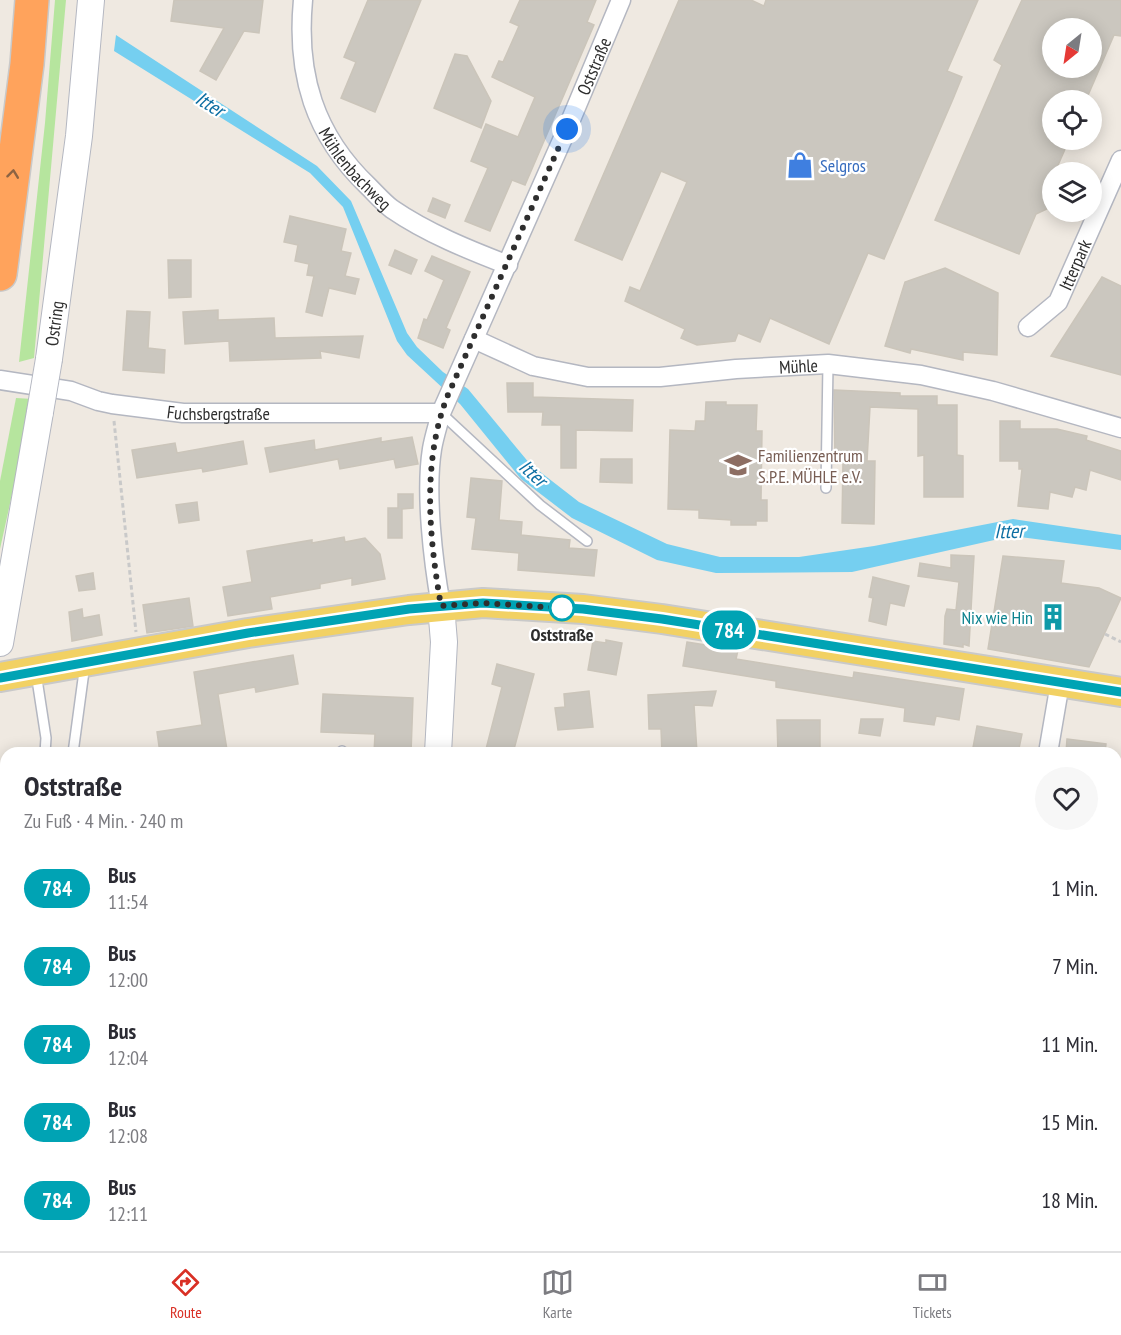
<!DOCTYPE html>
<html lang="de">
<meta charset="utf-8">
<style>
:root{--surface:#fff;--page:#f7f7f7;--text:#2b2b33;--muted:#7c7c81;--line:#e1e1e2;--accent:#d93025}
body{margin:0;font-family:"PT Sans Narrow",sans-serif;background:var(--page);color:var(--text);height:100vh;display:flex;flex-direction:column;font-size:22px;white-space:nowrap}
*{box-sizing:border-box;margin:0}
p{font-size:20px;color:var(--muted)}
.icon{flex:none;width:33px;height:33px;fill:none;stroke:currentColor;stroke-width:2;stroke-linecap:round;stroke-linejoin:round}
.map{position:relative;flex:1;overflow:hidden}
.panel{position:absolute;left:0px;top:747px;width:1122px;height:504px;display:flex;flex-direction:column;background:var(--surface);border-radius:18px 18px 0 0;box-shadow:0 3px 15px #0003}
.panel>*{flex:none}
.badge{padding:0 12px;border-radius:20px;font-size:21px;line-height:39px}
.needle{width:39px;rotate:210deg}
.tools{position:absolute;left:1042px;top:18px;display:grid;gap:12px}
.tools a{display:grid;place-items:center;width:60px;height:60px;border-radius:50%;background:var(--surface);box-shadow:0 3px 15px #0003;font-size:30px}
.you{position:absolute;width:30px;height:30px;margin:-15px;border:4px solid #fff;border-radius:50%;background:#1a73e8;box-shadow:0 0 0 9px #1a73e833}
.map>.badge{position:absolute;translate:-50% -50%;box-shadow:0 0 0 3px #fff}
.round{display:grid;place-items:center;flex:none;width:63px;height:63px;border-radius:32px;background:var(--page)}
.overview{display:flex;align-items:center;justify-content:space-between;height:102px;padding:0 24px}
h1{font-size:28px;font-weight:600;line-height:45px}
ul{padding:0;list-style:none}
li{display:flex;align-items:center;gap:18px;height:78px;padding:0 24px}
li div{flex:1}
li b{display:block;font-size:22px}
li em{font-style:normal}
li .badge{min-width:66px;font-weight:700;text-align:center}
.menu{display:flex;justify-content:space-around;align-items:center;height:84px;border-top:2px solid var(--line);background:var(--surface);font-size:16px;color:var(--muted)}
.menu a{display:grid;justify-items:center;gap:3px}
.menu .current{color:var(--accent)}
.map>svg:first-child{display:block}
.green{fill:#b6e59e}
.water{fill:#75cff0}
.building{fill:#cbc7bf;stroke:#cbc5ba;stroke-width:1.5;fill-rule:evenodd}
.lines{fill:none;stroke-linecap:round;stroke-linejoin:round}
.lane-casing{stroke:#b4b7c1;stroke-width:12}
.street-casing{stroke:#b4b7c1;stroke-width:21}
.secondary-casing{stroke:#b4b7c1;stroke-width:28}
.primary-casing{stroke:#c9c9c9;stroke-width:32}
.highway-casing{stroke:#c9c9c9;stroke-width:36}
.path{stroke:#c9c9c9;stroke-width:3;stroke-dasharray:4.5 3;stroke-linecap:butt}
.lane{stroke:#fff;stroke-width:9}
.street{stroke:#fff;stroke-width:18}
.secondary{stroke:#fff;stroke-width:26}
.primary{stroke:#f2d163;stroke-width:28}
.highway{stroke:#ffa35c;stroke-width:33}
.secondary-bridge-casing{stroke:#b4b7c1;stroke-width:28;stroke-linecap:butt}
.secondary-bridge{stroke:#fff;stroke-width:26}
.oneway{stroke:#8c6343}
.line-casing{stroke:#fff;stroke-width:14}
.line{stroke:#00a3b4;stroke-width:9}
.walk{stroke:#2e2e2e;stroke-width:6;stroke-dasharray:0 10.8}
.stop-dot{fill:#fff;stroke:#00a3b4;stroke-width:3}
.labels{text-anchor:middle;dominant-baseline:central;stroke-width:4.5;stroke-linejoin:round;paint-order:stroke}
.street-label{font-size:18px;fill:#2e2e2e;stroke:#fff}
.shop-label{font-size:18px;fill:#366cbe;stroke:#fff;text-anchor:start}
.education-label{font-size:18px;fill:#785e54;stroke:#fff;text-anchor:start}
.culture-label{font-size:18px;fill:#0d838f;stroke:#fff;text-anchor:end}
.stop-label{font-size:18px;font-weight:bold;fill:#2e2e2e;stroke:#fff}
.water-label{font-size:20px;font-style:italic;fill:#0d6fa3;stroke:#fff}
</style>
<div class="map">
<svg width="1121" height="1251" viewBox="0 0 1121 1251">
<rect width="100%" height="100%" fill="#efe9e1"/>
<g class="green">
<path d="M55,0H66L34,358L19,362L45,123Z"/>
<path d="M16,398L33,399L0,549V481Z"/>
<path d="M0,1160H6V1245H214L224,1251H0Z"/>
<path d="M604,1245H683L681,1251H625Z"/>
</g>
<path class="water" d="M116,35L317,166L351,201L407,333L417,347L443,372L468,389L530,464L579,502L667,544L720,557H799L874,546L1013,519L1121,535V550L1012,536L852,572L716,573L657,560L572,518L521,479L460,404L407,355L397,341L343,207L310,173L114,51Z"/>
<g class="building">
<path d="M174,0H263L259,33L244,31L216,80L200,71L224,28L171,21Z"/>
<path d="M368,0H421L375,112L341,98L356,62L344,57Z"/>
<path d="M520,0H596L587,22L594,25L525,185L512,180L490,231L465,221L488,168L471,161L486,124L518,137L535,97L492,77L499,61L503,62L519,26L510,22Z"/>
<path d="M679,0H751L764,6L766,0H978L947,71L962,77L953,99L884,259L868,253L829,344L770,318L760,342L738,333L735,341L697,345L681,338L685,329L625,301L630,287L640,291L687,182L661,171L622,260L575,240Z"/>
<path d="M1022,0H1121V36L1114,35L1086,100H1053V140H1069L1055,172H1053V206L1036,214L1019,254L935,220L1002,65L994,60ZM1053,28H1092V68H1053Z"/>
<path d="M455,54L467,56L491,101L481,128L434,108Z"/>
<path d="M433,198L450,205L445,218L428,211Z"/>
<path d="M290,216L346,229L341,251L351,253L345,276L359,279L355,294L329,288L322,316L306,312L314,276L307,275L309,264L295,261L298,245L284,242Z"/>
<path d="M395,250L417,260L411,274L389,265Z"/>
<path d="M432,256L470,272L446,328L450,330L443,348L418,338L424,319L427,320L444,280L425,271Z"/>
<path d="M168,260H191V297L169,298Z"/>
<path d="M945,268L998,293L997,355L963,352V360L911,349L910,353L885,346L905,282Z"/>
<path d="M1102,277L1121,286V375L1051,356Z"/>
<path d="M218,310V320L274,318L275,338L363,336L359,358L320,351L321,358L230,361L229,341L185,344L183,312Z"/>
<path d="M127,311L150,312L148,348L165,350L164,373L123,370Z"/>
<path d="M507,383H533V397L633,400L632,431L576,430V468H561V425H542L543,412H508Z"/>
<path d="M834,390L900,393V396H937V405H957V455L963,456V497H924V455L918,456V409L870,407L867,461H875L874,524L842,523L843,460H835Z"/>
<path d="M706,402H726V405H757L756,431H762L761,500H767V521H756V525H731V520L699,518V510L668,509L670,430L695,431L696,421H705Z"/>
<path d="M1000,421H1020V429H1057L1087,436L1086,440L1121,451V480L1090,470L1086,490L1075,487L1072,497L1050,492L1048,509L1018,506L1022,469H1019V461H1000Z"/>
<path d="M412,437L418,464L396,468L394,459L340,469L338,459L270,472L265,448L314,440L315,450L381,438V442Z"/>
<path d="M243,441L247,464L203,472L202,468L137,478L132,450L175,443L177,453Z"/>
<path d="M601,459H632V483L600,482Z"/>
<path d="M471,478L502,481L499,520L522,522L521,535L570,540L569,548L597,550L594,576L518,570L519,553L472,549L476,518L467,517Z"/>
<path d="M398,494H413V508L402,509V538H388V508H398Z"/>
<path d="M197,502L199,520L179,523L176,505Z"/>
<path d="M344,537L345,542L365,538L380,554L385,579L352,585V578L320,584V588L270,597L272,609L228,616L223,587L252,582L247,551L312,540V543Z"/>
<path d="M951,555L974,556L969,646L963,644V647L944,644L945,616L947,609L956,610L959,582L918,576L920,563L951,568Z"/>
<path d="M1003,556L1064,561L1061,583L1099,588L1121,598L1089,667L988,649Z"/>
<path d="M93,573L95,589L79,591L76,576Z"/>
<path d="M873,577L909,586L904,606L890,603L886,625L869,621L873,598L869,597Z"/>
<path d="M189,598L193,626L147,633L143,605Z"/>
<path d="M82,609L83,618L99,615L102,635L72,641L69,612Z"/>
<path d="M606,640L622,643L616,675L588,670L593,641L606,643Z"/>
<path d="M687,642L738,650L736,659L853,678L854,672L964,689L959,720L936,716L934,725L904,721L905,708L776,687V681L683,666Z"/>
<path d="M293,655L298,684L256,692L255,687L218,694L227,750L211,753H160L157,732L202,725L194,672Z"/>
<path d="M497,664L534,674L513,753H485L502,687L492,684Z"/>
<path d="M589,691L593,727L558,730L555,708L565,707L564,694Z"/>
<path d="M716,691L712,706L694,705L697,753H662L661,729H649L648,695Z"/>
<path d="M323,694L413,698L411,753H374L375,734L321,732Z"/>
<path d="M861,719H883L880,736L859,733Z"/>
<path d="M777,720H820V753H778Z"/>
<path d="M977,726L1022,734L1018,753H972Z"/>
<path d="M1067,739L1106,744L1105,753H1066Z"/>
</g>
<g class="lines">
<defs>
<g id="lane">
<path d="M441,413L540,505L587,541"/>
<path d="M826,488L828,364"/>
<path d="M36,673L46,738L45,753"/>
<path d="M342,751V753"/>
<path d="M73,753L85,664"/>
<path d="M697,1251L698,1245"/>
<path d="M881,1251L883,1245"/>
</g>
<g id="street">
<path id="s1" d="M303,0C296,74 314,135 369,187C376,194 384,203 392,209C427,233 469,250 508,265"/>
<path id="s2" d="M1028,327L1058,302L1121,160"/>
<path id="s3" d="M474,339L533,366L588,377H660L736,369L828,364L921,375L993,391L1121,428"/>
<path id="s4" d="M0,380L71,391L98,401L112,404L183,413H441"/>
<path id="s5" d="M441,606C433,561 425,493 432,449C434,437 438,425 441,413L567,129L621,0"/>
<path d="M1048,753L1060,683"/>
<path d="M1116,1071L1121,1072"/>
<path d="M536,1245L557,1251"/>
<path d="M415,1251L417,1245"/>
<path d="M1011,1251L1013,1245"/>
</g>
<g id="secondary">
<path id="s6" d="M49,359L79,136L91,0"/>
<path d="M0,643L40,412"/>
<path d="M438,753L444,642L441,606"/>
<path d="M0,1135L6,1136"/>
</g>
<path id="primary" d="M0,677L248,633L409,610L483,603L583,609L662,619L1121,692"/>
<path id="highway" d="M0,274L27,64L32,0"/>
</defs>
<use href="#lane" class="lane-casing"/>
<use href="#street" class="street-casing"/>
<use href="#secondary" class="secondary-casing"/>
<use href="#primary" class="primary-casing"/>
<use href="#highway" class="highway-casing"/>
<g class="path">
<path d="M114,421L136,632"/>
<path d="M1105,634L1121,642"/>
<path d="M246,1245L256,1251"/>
<path d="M642,1245L663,1251"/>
<path d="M49,1251L51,1245"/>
<path d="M610,1251L611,1245"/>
</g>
<use href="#lane" class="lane"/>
<use href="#street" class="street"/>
<use href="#secondary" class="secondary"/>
<use href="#primary" class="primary"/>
<use href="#highway" class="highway"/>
<defs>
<path id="secondary-bridge" d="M40,412L49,359"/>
</defs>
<use href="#secondary-bridge" class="secondary-bridge-casing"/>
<use href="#secondary-bridge" class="secondary-bridge"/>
</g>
<defs><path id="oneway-chevron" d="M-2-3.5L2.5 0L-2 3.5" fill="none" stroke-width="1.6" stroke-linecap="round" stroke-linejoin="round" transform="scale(1.5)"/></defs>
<use class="oneway" href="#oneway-chevron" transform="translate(13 174) rotate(-83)"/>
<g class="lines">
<defs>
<path id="line" d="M0,678L248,633L409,609L483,603L583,609L662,619L1121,692"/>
</defs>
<use href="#line" class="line-casing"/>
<use href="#line" class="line"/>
<path class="walk" d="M562,608L483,603L441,606C429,537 422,463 447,397L567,129"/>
</g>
<defs>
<symbol id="shop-bare" viewBox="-9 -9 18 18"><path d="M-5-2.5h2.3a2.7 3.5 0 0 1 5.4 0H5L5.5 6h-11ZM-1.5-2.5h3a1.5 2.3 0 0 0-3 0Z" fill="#3f7fe0" stroke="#fff" stroke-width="2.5" paint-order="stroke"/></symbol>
<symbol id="school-bare" viewBox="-9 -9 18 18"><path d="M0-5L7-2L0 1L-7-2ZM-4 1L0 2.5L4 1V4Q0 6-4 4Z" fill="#8d6e63" stroke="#fff" stroke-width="2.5" paint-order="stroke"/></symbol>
<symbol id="building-bare" viewBox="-9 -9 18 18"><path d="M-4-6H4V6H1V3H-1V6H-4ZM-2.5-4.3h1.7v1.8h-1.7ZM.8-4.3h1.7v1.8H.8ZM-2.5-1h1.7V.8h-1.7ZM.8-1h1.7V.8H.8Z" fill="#0f9aa8" stroke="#fff" stroke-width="2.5" paint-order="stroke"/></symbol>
</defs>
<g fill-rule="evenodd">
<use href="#shop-bare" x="781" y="146" width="38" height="38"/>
<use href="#school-bare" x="719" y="446" width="38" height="38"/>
<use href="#building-bare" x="1034" y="598" width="38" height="38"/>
</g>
<circle class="stop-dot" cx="562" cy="608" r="12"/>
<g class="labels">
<g class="street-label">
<text stroke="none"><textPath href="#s5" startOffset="574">Oststraße</textPath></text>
<text stroke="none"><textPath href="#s1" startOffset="183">Mühlenbachweg</textPath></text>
<text stroke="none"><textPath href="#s2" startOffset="80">Itterpark</textPath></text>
<text stroke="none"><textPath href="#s6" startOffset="36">Ostring</textPath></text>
<text stroke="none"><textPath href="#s3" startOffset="332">Mühle</textPath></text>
<text stroke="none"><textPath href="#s4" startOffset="222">Fuchsbergstraße</textPath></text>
</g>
<g class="shop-label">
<text x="820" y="165">Selgros</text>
</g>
<g class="education-label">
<text x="758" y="455">Familienzentrum<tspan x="758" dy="21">S.P.E. MÜHLE e.V.</tspan></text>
</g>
<g class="culture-label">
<text x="1033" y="617">Nix wie Hin</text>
</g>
<g class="stop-label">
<text x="562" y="634">Oststraße</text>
</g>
<g class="water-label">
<text transform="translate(210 104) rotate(32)">Itter</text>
<text transform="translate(533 473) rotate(42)">Itter</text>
<text transform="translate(1009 531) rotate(-1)">Itter</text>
</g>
</g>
</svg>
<div class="tools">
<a><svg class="needle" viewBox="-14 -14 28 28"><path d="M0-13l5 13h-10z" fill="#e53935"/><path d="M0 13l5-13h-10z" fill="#7c7c81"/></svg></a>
<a><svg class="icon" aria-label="locate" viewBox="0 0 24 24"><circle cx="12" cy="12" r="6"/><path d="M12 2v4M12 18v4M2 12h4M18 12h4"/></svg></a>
<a><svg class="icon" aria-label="layers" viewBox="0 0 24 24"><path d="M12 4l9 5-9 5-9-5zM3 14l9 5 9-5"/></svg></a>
</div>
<div class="you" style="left:567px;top:129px"></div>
<b class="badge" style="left:729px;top:630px;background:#00a3b4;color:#fff">784</b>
<section class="panel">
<div class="overview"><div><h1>Oststraße</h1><p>Zu Fuß · 4 Min. · 240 m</p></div><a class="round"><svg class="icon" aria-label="heart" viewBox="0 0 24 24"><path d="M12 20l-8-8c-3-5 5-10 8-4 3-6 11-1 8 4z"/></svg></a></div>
<ul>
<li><span class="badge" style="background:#00a3b4;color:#fff">784</span><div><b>Bus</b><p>11:54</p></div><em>1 Min.</em></li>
<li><span class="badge" style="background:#00a3b4;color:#fff">784</span><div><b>Bus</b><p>12:00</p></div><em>7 Min.</em></li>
<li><span class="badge" style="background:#00a3b4;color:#fff">784</span><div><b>Bus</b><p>12:04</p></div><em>11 Min.</em></li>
<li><span class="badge" style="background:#00a3b4;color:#fff">784</span><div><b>Bus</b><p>12:08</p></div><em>15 Min.</em></li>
<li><span class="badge" style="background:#00a3b4;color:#fff">784</span><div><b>Bus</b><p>12:11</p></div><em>18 Min.</em></li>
</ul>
</section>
</div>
<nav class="menu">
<a class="current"><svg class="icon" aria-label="directions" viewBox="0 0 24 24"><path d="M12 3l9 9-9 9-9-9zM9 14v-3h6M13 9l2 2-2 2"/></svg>Route</a>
<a><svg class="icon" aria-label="map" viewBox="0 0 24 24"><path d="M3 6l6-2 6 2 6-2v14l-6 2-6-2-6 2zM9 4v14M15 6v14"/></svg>Karte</a>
<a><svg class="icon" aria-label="tickets" viewBox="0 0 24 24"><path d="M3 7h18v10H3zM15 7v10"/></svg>Tickets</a>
</nav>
